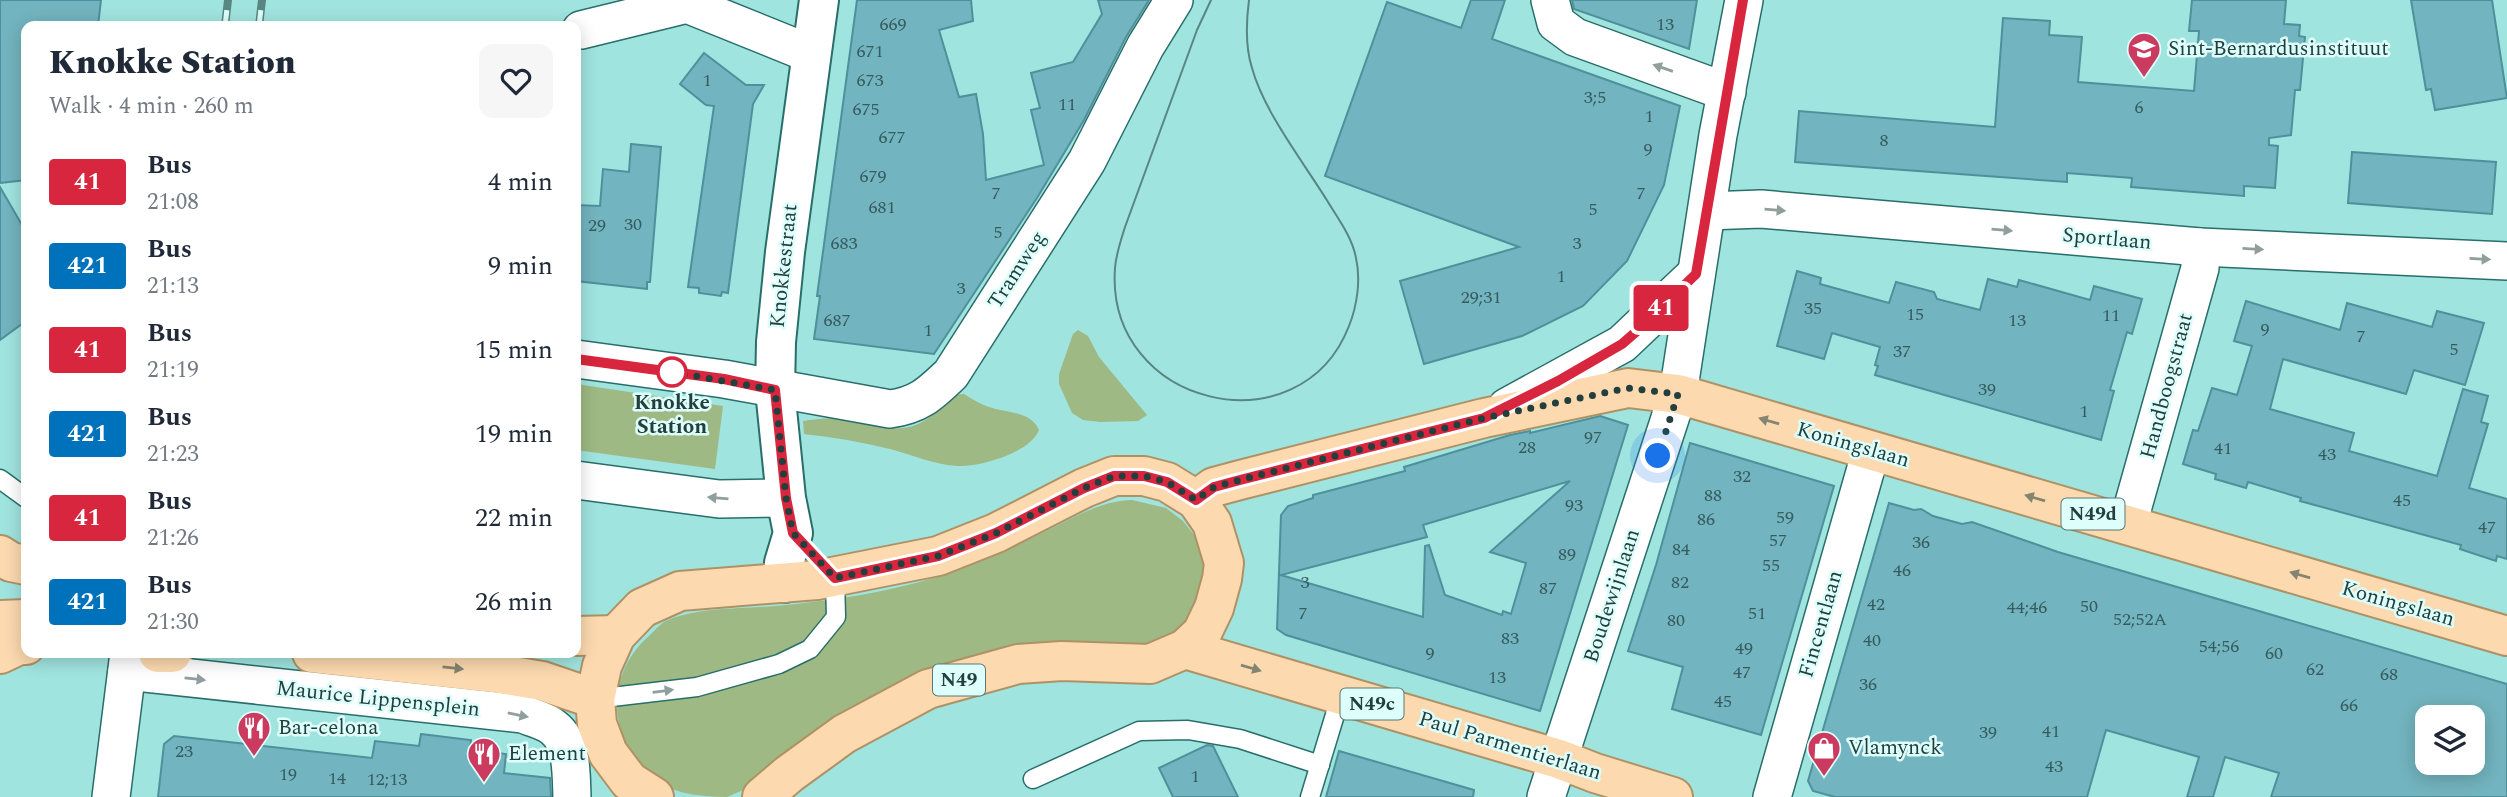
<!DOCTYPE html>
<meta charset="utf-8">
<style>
:root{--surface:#fff;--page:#f6f6f7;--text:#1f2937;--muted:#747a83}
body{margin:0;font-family:Spectral,serif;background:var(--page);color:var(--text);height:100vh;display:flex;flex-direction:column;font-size:26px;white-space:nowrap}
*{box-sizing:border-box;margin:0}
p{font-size:23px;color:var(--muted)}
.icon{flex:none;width:38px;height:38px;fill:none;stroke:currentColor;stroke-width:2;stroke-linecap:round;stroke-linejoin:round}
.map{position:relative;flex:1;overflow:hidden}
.panel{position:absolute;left:21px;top:21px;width:560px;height:637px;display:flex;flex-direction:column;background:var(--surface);border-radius:14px;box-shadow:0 4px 18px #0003}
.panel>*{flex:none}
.badge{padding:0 14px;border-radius:5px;font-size:24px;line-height:46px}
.controls{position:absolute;left:2415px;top:705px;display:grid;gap:14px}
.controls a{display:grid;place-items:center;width:70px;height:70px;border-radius:14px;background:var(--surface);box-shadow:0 4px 18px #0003;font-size:35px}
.you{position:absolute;width:35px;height:35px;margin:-18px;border:5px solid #fff;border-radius:50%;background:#1a73e8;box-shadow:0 0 0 10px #1a73e833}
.map>.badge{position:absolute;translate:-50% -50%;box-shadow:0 0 0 4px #fff}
.round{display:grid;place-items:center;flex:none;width:74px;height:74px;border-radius:14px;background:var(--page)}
.summary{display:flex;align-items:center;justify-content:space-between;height:119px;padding:0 28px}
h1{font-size:33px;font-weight:800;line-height:52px}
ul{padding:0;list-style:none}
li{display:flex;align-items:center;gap:21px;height:84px;padding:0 28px}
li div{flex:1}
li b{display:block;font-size:26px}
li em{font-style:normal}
li .badge{min-width:77px;font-weight:700;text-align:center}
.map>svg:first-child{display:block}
.green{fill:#9eb983}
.building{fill:#72b4bf;stroke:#4f909b;stroke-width:2;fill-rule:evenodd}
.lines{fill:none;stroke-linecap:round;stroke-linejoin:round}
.service-casing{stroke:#286e6a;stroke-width:21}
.minor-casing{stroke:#286e6a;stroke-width:40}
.tertiary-casing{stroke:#286e6a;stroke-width:42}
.primary-casing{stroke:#ae9265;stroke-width:42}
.service{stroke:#fff;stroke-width:18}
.minor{stroke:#fff;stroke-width:37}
.tertiary{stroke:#fff;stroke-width:38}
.primary{stroke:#fcd9af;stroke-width:38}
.tram{stroke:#588682;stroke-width:2}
.rail-casing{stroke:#588682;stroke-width:8}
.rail{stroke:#ddfefb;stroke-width:5;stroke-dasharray:16;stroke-linecap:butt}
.oneway{fill:#909f9e}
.oneway2{fill:#848470}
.line-casing{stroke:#fff;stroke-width:16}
.line{stroke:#d7263d;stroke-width:10}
.walk{stroke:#223f3d;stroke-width:7;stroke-dasharray:0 12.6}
.stop-dot{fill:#fff;stroke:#d7263d;stroke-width:3.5}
.labels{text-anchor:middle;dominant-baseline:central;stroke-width:5;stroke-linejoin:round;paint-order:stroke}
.number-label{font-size:18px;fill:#365c5e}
.shield{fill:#ddfefb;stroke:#5a7876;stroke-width:2}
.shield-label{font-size:19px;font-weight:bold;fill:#223f3d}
.poi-label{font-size:21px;fill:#223f3d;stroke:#ddfefb;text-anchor:start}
.street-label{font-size:21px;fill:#223f3d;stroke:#ddfefb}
.stop-label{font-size:21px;font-weight:bold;fill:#223f3d;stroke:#ddfefb}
</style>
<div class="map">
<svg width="2507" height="797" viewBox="0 0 2507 797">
<rect width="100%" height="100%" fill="#a0e4df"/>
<g class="green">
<path d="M1078,330L1088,336L1099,357L1147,415L1138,421L1100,422L1083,420L1072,413L1059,384V374L1073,334Z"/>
<path d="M576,384L723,406L715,469L576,450Z"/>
<path d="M964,394C972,399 980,404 989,407C1006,413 1031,411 1039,430C1031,452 981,467 958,466C935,465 913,455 890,449C862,442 833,437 804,434L803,421C816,419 829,417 842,419C864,422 890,433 913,426C929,421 941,407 951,395Z"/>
<path d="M1132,500L1166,508L1183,521L1195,536L1204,556V584L1188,625L1166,642L1142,650L1063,652L727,797C681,796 659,791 631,754C625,747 623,739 621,730C610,695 622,659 650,635C655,630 660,624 666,621C696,607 742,609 775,606C831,601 883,593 937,577C973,566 1009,549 1044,532C1074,518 1099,501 1132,500Z"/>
</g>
<g class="building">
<path d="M0,0H101L98,26H26V180L0,183Z"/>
<path d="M857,0H971L973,21L939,30L959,97L976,94L983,134L986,180L1044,165L1031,110L1040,108L1031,73L1073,62L1102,14L1098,0H1149L1126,37L1084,120L1037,198L934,354L814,339L820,296H817Z"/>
<path d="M1471,0H1505L1492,39L1680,106L1664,185L1627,261L1583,306L1522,336L1424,364L1400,281L1519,247L1325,176L1387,2L1461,28Z"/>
<path d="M1572,0H1697L1689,49L1574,9Z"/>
<path d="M2192,0H2286L2284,24L2300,25L2299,36L2305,37L2300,90H2295L2291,135L2269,138V145L2278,146L2275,188L2244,186V196L2131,187L2132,178L2067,173V182L1795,162L1799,111L1995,127L2003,18L2050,21L2049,35L2082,37L2078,82L2194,91L2199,31H2189Z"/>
<path d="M2411,0H2492L2507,98L2435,110L2431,89L2426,90Z"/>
<path d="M704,53L746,85H764L753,104L728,293L722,292L721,296L699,293V288L688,287L714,106L706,105L680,84Z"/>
<path d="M631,144L661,147L650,282H647V289L576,281V205L600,206L603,169L629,172Z"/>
<path d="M2352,152L2496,162L2492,214L2348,203Z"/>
<path d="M0,187L26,232V321L0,340Z"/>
<path d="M1797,271L1821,278L1820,284L1889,303L1896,282L1934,292L1937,299L1980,310L1988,279L2017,287L2019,280L2090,300L2094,286L2142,299L2132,334L2127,332L2110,390L2114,391L2101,440L1875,375L1878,366L1875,365L1880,347L1832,333L1824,359L1777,346Z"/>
<path d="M2246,301L2340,330L2347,303L2432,327L2437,311L2484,323L2465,385L2414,370L2406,394L2283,359L2270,409L2354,433L2349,451L2437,476L2463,389L2488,396L2481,422L2488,424L2469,488L2507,499V559L2497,556L2496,561L2460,549L2461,545L2300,501L2301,498L2248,482L2246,488L2215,479L2216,474L2183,464L2193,430L2198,431L2212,388L2237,395L2252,346L2234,341Z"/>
<path d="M1600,416L1628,425L1540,711L1286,635L1277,629L1281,515L1288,506L1313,498V495L1405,471L1404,467L1510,435L1530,431V433ZM1570,481L1490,552L1526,563L1511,614L1503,611L1502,615L1445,595L1429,545L1425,546L1423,617L1281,575L1427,537L1423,525Z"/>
<path d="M1690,443L1834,486L1761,735L1672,709L1683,667L1628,651L1656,565Z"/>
<path d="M1889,503L1914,510L1921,509L1933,516L1962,524L1972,522L2058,552L2507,684V797H2271L2279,773L2225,757L2213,797H2187L2199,757L2106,730L2087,797H1835L1813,791L1808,781ZM2427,718H2473V763H2427Z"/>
<path d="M421,734L471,740L470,749L506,754L504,773L550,778L551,797H158L164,744L174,736L372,758L375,741L419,746Z"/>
<path d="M1207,745L1213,746L1238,797H1173L1159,768Z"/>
<path d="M1339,751L1474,790L1473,797H1326Z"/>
</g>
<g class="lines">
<defs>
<g id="service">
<path d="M0,479L26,498"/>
<path d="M595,699L697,687L779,664L810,649L836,617L835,577"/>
<path d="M1033,779L1139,731L1188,730L1240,739L1320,765"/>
<path d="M1310,797L1341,695"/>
</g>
<g id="minor">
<path d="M1550,0L1556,23L1575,37L1727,92"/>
<path d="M581,30L687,4L811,54"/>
<path d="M1707,211L1761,209L2200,247L2507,261"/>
<path d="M576,359L724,379L890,409C919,405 930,394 951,374L1087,161L1145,47L1174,0"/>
<path d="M1507,407L1622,344L1696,274"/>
<path d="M576,480L719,499L786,498"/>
<path d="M2128,524L2200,268V247"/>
<path d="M127,671L523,714C532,718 546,721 554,728C573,743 571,775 572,797"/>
<path d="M111,797L129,653"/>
<path d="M1546,797L1678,394L1718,135L1744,0"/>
<path d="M1772,797L1871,451"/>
</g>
<path id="tertiary" d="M784,583V563L793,533L786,498L775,390L776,342L785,252L819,0"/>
<g id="primary">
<path d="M1196,500L1214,487L1240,480L1484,418L1628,388L1678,394L2507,636"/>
<path d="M0,555L11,562L26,565"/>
<path d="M0,620L26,619"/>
<path d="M576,636L616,635"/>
<path d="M1185,649L1559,759L1595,773L1673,797"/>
<path d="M158,653H172"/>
<path d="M312,653L494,673L542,681L595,699"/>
<path d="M0,654L19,645H26"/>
<path d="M654,797L629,781L608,753L597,724L595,699L602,666L616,635L642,608L680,591L817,580L938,556L996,533L1084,488L1114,476H1144L1167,482L1196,500L1212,523L1224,563L1222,579L1214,608L1202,633L1185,649L1150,664L1062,661L1018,664L928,689L844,734L789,774L762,797"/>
</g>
</defs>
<use href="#service" class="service-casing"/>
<use href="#minor" class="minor-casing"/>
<use href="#tertiary" class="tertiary-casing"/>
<use href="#primary" class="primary-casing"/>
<use href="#service" class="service"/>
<use href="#minor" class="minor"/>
<use href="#tertiary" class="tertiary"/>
<use href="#primary" class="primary"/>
<path class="tram" d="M1211,0L1197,30L1125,227C1121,240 1116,254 1115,268C1105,407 1300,452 1349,326C1357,306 1361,280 1356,258C1352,237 1339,220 1328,202C1304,163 1264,112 1252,68C1245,46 1246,23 1249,0"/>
<defs>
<g id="rail">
<path d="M225,26L228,0"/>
<path d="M259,26L262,0"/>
</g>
</defs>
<use href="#rail" class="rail-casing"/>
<use href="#rail" class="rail"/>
</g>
<defs><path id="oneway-solid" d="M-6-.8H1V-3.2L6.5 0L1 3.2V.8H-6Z" transform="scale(1.75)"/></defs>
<g class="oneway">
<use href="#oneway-solid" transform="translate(1663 68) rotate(-161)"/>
<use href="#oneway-solid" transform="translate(1775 210) rotate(5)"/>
<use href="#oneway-solid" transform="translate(2002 230) rotate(5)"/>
<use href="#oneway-solid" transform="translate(2253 249) rotate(3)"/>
<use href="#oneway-solid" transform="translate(2480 259) rotate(3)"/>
<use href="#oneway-solid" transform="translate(718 498) rotate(-175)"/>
<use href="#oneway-solid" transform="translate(195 679) rotate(6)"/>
<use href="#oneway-solid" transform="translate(663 691) rotate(-7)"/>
<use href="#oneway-solid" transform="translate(518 715) rotate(12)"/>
</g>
<g class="oneway2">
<use href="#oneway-solid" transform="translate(1769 421) rotate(-164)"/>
<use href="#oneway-solid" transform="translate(2035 498) rotate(-164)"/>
<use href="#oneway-solid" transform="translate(2300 575) rotate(-164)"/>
<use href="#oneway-solid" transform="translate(453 668) rotate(6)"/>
<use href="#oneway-solid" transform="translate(1251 668) rotate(16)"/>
</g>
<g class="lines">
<defs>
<path id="line" d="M576,359L724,379L775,390L786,498L793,533L835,578L938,556L996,533L1084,488L1114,476H1144L1167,482L1196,500L1214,487L1240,480L1484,418L1558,381L1622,344L1637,331L1696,274L1743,0"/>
</defs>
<use href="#line" class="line-casing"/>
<use href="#line" class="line"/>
<path class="walk" d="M672,372L775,390L786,498L793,533L835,578L938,556L996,533L1084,488L1114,476H1144L1167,482L1196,500L1214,487L1240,480L1484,418L1628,388L1678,394L1658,456"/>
</g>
<defs>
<symbol id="school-pin" viewBox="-11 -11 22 30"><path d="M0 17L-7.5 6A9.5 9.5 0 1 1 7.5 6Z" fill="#ca3b5f" stroke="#ddfefb"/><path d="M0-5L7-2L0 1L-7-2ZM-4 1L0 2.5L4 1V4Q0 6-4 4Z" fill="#fff"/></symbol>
<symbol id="restaurant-pin" viewBox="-11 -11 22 30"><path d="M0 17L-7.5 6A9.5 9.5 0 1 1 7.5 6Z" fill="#ca3b5f" stroke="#ddfefb"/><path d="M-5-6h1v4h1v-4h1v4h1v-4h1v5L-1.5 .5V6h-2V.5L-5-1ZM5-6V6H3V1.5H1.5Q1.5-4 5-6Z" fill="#fff"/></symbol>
<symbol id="shop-pin" viewBox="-11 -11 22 30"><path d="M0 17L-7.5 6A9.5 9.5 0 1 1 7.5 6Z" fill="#ca3b5f" stroke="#ddfefb"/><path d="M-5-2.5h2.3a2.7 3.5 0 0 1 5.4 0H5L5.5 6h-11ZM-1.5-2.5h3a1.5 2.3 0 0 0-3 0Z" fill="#fff"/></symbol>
</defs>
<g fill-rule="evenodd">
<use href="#school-pin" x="2125" y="30" width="38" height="52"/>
<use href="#restaurant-pin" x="235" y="709" width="38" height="52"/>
<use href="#shop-pin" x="1805" y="729" width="38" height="52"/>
<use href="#restaurant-pin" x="465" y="735" width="38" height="52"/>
</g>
<circle class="stop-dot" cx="672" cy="372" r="14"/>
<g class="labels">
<g class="number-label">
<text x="893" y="24">669</text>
<text x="1665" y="24">13</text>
<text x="870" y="51">671</text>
<text x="707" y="80">1</text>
<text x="870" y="80">673</text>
<text x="1595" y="97">3;5</text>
<text x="1067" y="104">11</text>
<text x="2139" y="107">6</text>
<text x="866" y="109">675</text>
<text x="1649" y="116">1</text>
<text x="892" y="137">677</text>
<text x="1884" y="140">8</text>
<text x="1648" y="149">9</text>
<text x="873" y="176">679</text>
<text x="996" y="193">7</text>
<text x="1641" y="193">7</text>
<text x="882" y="207">681</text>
<text x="1593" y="209">5</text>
<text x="633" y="224">30</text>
<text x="597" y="225">29</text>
<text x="998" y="232">5</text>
<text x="844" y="243">683</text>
<text x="1577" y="243">3</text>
<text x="1561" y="276">1</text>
<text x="961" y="288">3</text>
<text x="1481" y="297">29;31</text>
<text x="1813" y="308">35</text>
<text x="1915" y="314">15</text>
<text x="2111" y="315">11</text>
<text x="837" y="320">687</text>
<text x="2017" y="320">13</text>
<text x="2265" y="329">9</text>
<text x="928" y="330">1</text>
<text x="2361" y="336">7</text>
<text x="2454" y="349">5</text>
<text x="1902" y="351">37</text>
<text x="1987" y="389">39</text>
<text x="2084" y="411">1</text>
<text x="1593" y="437">97</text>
<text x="1527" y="447">28</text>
<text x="2223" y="448">41</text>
<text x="2327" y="454">43</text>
<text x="1742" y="476">32</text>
<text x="1713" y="495">88</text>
<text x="2402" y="500">45</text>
<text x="1574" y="505">93</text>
<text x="1785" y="517">59</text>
<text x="1706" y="519">86</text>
<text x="2487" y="527">47</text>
<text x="1778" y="540">57</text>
<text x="1921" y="542">36</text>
<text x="1681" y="549">84</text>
<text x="1567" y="554">89</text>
<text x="1771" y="565">55</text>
<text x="1902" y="570">46</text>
<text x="1305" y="582">3</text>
<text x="1680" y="582">82</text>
<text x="1548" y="588">87</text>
<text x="1876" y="604">42</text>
<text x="2089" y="606">50</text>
<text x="2027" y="607">44;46</text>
<text x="1303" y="613">7</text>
<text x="1757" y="613">51</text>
<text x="2140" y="619">52;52A</text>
<text x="1676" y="620">80</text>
<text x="1510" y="638">83</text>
<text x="1872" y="640">40</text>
<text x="2219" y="646">54;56</text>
<text x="1744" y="648">49</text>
<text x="1430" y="653">9</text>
<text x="2274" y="653">60</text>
<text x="2315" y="669">62</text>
<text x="1742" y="672">47</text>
<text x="2389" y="674">68</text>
<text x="1497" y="677">13</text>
<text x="1868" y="684">36</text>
<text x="1723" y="701">45</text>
<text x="2349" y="705">66</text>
<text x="2051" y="731">41</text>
<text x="1988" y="732">39</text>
<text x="184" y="751">23</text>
<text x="2054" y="766">43</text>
<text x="288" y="774">19</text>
<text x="1195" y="776">1</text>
<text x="337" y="778">14</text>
<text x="387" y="779">12;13</text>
</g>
<g class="shield">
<rect x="2061.5" y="498.5" width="63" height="31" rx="5"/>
<rect x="933" y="664.5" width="52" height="31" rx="5"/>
<rect x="1340.5" y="688.5" width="63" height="31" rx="5"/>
</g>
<g class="shield-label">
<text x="2093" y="514">N49d</text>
<text x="959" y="680">N49</text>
<text x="1372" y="704">N49c</text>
</g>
<g class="poi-label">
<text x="2168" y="49">Sint-Bernardusinstituut</text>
<text x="278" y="728">Bar-celona</text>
<text x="1848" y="748">Vlamynck</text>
<text x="508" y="754">Element</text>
</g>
<g class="street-label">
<text transform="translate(2107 239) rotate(5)">Sportlaan</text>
<text transform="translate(784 266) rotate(-84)">Knokkestraat</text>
<text transform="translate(1017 270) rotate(-57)">Tramweg</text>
<text transform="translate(2167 386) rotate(-75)">Handboogstraat</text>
<text transform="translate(1853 445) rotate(16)">Koningslaan</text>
<text transform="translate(1612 596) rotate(-72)">Boudewijnlaan</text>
<text transform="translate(2398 604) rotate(16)">Koningslaan</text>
<text transform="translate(1821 624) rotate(-74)">Fincentlaan</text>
<text transform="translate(378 699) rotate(6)">Maurice Lippensplein</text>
<text transform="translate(1510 746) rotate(17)">Paul Parmentierlaan</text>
</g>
<g class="stop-label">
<text x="672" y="403">Knokke<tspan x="672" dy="24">Station</tspan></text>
</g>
</g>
</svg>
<div class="controls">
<a><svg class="icon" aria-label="layers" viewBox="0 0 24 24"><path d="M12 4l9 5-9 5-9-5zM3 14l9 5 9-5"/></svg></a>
</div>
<div class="you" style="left:1658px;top:456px"></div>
<b class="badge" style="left:1661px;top:308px;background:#d7263d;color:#fff">41</b>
<section class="panel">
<div class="summary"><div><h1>Knokke Station</h1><p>Walk · 4 min · 260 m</p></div><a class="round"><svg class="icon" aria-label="heart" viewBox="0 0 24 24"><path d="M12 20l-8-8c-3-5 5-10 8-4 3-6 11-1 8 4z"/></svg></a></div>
<ul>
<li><span class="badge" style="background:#d7263d;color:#fff">41</span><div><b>Bus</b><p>21:08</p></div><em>4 min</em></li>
<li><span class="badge" style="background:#0072bc;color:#fff">421</span><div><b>Bus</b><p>21:13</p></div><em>9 min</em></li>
<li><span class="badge" style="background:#d7263d;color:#fff">41</span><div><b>Bus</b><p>21:19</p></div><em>15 min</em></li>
<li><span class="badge" style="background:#0072bc;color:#fff">421</span><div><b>Bus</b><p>21:23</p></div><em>19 min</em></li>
<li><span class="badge" style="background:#d7263d;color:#fff">41</span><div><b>Bus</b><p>21:26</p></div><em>22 min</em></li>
<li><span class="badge" style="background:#0072bc;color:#fff">421</span><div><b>Bus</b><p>21:30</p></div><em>26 min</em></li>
</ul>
</section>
</div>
